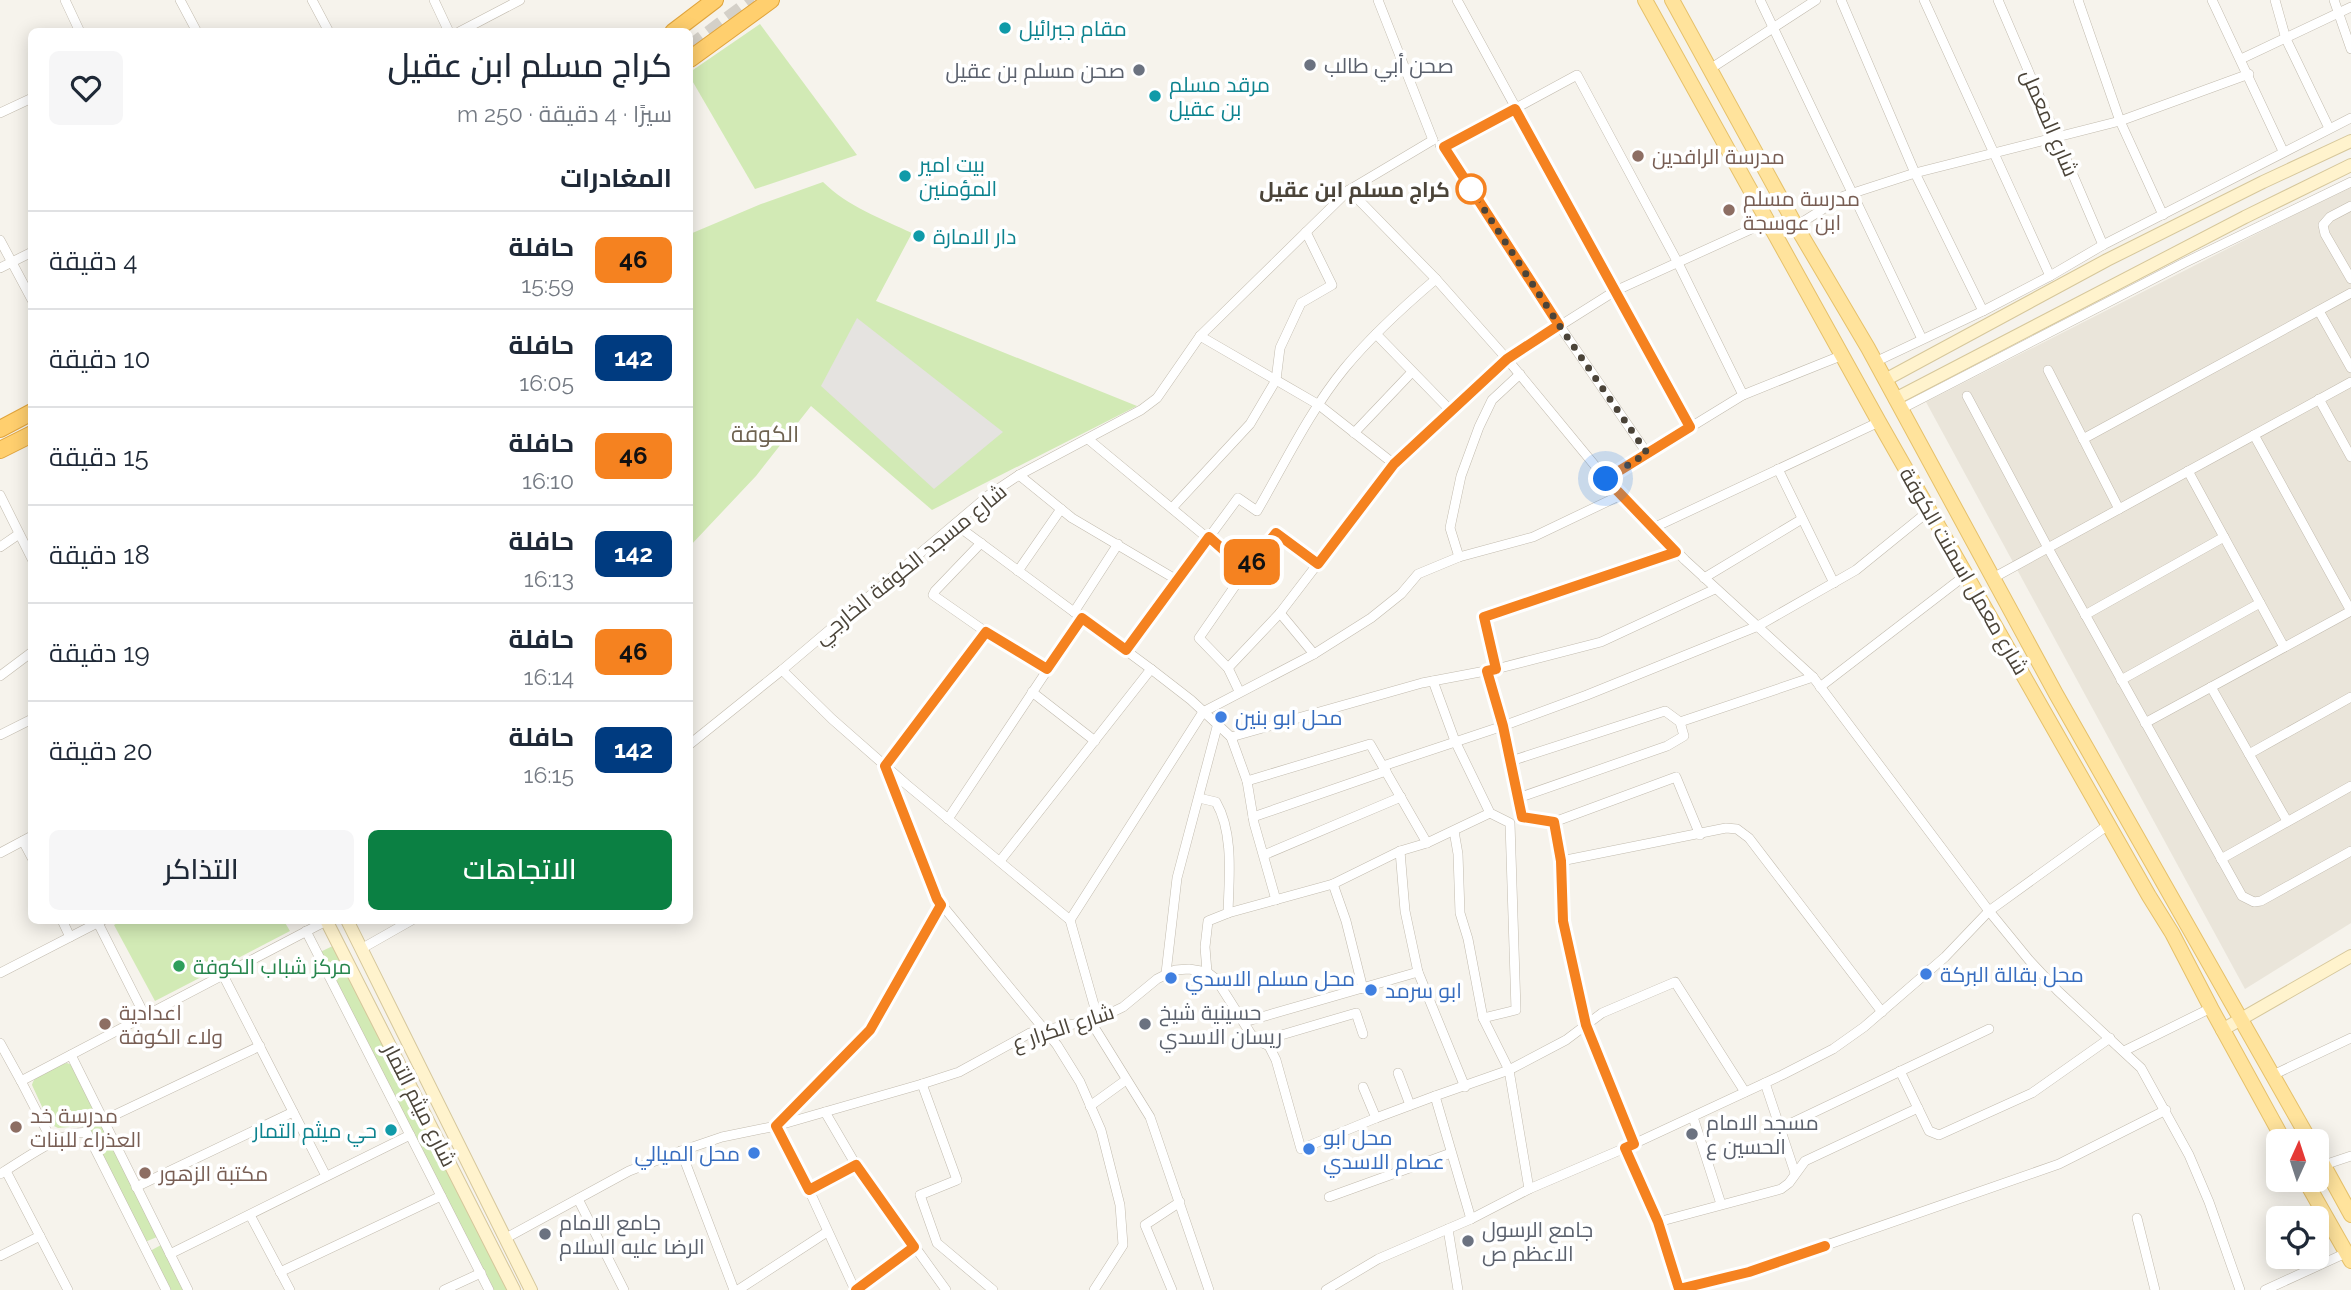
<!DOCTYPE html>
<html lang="ar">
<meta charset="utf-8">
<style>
:root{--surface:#fff;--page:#f6f6f7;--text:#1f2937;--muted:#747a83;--line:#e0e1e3;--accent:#0b8043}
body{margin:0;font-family:Raleway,Cairo,sans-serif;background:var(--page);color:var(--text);direction:rtl;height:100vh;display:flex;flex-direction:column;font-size:26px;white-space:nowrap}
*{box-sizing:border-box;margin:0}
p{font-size:23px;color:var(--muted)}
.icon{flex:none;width:38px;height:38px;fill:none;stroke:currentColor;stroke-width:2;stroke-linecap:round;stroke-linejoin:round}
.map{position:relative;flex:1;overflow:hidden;direction:ltr}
.side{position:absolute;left:28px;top:28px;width:665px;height:896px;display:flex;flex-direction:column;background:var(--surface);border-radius:10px;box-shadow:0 4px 18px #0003;direction:rtl}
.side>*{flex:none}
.badge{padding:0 14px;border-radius:10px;font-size:24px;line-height:46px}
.needle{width:46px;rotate:3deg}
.tools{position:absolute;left:2266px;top:1129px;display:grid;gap:14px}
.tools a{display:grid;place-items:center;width:63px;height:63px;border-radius:10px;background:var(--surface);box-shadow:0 4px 18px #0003;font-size:35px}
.you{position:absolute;width:35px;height:35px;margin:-18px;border:5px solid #fff;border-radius:50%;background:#1a73e8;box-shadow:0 0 0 10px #1a73e833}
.map>.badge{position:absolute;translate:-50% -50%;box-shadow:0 0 0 4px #fff}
h2{padding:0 21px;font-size:26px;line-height:63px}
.round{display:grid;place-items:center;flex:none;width:74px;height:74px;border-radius:10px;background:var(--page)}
.head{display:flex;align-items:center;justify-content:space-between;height:119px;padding:0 21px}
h1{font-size:33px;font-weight:600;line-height:52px}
.action{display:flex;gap:14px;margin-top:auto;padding:14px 21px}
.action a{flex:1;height:80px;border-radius:10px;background:var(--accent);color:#fff;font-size:28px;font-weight:600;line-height:80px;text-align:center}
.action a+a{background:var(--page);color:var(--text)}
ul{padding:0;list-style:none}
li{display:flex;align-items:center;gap:21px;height:98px;padding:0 21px;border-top:2px solid var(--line)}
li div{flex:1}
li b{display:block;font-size:26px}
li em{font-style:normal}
li .badge{min-width:77px;font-weight:700;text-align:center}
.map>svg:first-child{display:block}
.residential{fill:#eae5da}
.green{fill:#d2eab5}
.parking{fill:#e5e3e0}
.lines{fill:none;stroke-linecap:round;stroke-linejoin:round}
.highway-tunnel{stroke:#d4d0c8;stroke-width:16;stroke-dasharray:16 8;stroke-linecap:butt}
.street-casing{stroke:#c2bbae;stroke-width:10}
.secondary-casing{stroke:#d6c79b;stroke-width:14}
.primary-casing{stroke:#e6c16a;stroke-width:16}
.highway-casing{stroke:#e0a43c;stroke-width:18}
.street{stroke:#fff;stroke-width:9}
.secondary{stroke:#fff3cd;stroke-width:12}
.primary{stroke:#ffe39c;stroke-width:14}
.highway{stroke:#ffcf6e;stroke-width:16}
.line-casing{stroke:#fff;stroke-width:16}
.line{stroke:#f58220;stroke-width:10}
.walk{stroke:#4b4439;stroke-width:7;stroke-dasharray:0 12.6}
.culture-dot{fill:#0f9aa8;stroke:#fff;stroke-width:2.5}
.worship-dot{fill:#6b7280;stroke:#fff;stroke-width:2.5}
.education-dot{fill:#8d6e63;stroke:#fff;stroke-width:2.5}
.stop-dot{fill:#fff;stroke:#f58220;stroke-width:3.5}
.shop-dot{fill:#3f7fe0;stroke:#fff;stroke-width:2.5}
.leisure-dot{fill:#2e9e5b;stroke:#fff;stroke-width:2.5}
.labels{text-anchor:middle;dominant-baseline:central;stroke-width:7;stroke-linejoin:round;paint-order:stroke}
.culture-label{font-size:21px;fill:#0d838f;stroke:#fff;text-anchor:start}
.worship-label{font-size:21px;fill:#5b616d;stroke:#fff;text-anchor:start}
.street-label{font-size:21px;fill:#4b4439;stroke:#fff}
.education-label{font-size:21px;fill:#785e54;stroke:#fff;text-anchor:start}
.stop-label{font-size:21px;font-weight:bold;fill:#4b4439;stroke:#fff;text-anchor:end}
.shop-label{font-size:21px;fill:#366cbe;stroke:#fff;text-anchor:start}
.leisure-label{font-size:21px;fill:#27864d;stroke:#fff;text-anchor:start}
.neighbourhood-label{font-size:23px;fill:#6e6250;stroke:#fff}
</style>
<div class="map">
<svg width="2351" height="1290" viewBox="0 0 2351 1290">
<rect width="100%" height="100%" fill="#f6f3ec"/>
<path class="residential" d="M2351,186V923L2245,989L1926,402Z"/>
<g class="green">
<path d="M760,24L857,155L755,189L690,77V72Z"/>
<path d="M823,182C847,206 882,219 912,233L876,301L1137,406L932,510L811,406L756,476L690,546V234L761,204Z"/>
<path d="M122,920L284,921L290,931L155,1001L114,925Z"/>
<path d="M335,945L511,1290H493L320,952Z"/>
<path d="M67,1063L72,1065L157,1237L145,1242L88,1130L81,1126L58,1128L50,1124L32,1085C35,1072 54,1065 67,1063Z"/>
<path d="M161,1245L184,1290H171L150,1251Z"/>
</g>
<path class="parking" d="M857,318L1003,432L934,489L821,386Z"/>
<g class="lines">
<path class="highway-tunnel" d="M690,48L754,0"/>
<defs>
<g id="street">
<path d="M65,0L80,32"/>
<path d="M180,0L197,32"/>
<path d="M312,0L329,32"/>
<path d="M434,0L449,32"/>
<path d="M1378,0L1433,140"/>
<path d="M1457,0L1690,427"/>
<path d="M1760,0L1922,339"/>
<path d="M1841,0L1915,173L1983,311"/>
<path d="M1924,0L2050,276"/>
<path d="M1998,0L2103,245"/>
<path d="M2078,0L2120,121L2163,215"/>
<path d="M2212,0L2283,151"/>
<path d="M2275,0L2286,39L2329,128"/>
<path d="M2334,0L2351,49"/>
<path d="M459,32L520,0"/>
<path d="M2241,59L2351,7"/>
<path d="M1710,69L1816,0"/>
<path d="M0,113L32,98"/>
<path d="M1440,145L1559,325L1647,453"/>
<path d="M1444,147L1577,75L1678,263L1743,395"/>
<path d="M1349,190L1436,279L1507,359L1606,479L1685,560L1813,677L1989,911L2029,960L2058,991L2141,1068L2189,1155L2209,1202L2240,1290"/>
<path d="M2351,206L2330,217L2323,225L2325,234L2351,279"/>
<path d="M1796,226L1844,196L1915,173L2120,121L2249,74"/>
<path d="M0,240L32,300"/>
<path d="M0,268L32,252"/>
<path d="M2319,311L2351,368"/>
<path d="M1376,334L1451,411"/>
<path d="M1200,336L1319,405L1394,464"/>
<path d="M1875,362L1983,311L2050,276L2103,245L2351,118"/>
<path d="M2048,370L2119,509"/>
<path d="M1967,396L2048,548L2242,896L2254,902L2261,901L2351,851"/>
<path d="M2319,399L2351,457"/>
<path d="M1901,409L2184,263L2351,182"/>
<path d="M1354,433L1412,372"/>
<path d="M2254,435L2351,611"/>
<path d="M1088,439L1246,570"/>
<path d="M2083,439L2351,293"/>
<path d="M1778,469L1834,583"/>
<path d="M2188,471L2284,647"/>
<path d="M1019,475L1072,518L1177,580"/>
<path d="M1606,479L1743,395L1843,355"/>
<path d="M0,495L32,559"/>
<path d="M1172,508L1250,424L1276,380L1280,348L1301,303L1332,285L1306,232"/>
<path d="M955,524L1151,669L1191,700L1231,737L1422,683L1496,669L1601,642L1715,589"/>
<path d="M1653,528L1879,422"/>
<path d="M981,543L935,591L933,595L986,632L1047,669"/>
<path d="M0,547L19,534"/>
<path d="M1459,557L1450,528L1461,476L1479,427L1492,400L1520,374"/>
<path d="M1018,571L1061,509"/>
<path d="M1704,578L1802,519"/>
<path d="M1993,578L2351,382"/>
<path d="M1074,612L1118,544"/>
<path d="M1280,613L1314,654"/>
<path d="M2085,615L2224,537"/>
<path d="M986,632L885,766L937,899L1057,1045L1080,1082L1101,1130L1120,1205L1123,1245L1094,1290"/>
<path d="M1126,650L1238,498L1257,511C1285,463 1309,412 1344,369C1371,336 1403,307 1436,279"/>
<path d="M1228,668L1280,613L1394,464L1507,359L1615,291L1769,221"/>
<path d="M1496,669L1484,617L1677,552"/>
<path d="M782,670L832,719L906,784L1070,920"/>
<path d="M1487,671L1503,726L1522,817L1554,822L1561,861"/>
<path d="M0,676L32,652"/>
<path d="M2121,680L2260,603"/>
<path d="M1433,681L1455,741L1490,813L1510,823L1516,1010L1483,1018"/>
<path d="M1820,687L1967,574"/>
<path d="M2211,687L2287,821"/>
<path d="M1239,691L1228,668L1199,638L1246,570L1276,533L1318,564"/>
<path d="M1032,692L1095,741"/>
<path d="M2145,723L2351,611"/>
<path d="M0,735L32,719"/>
<path d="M1231,737L1247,781L1254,823L1276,900"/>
<path d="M690,744L782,670L989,495L1019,475L1141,410L1157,398L1200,336L1349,190L1433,140"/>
<path d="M2249,754L2351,697"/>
<path d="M1511,761L1665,711L1680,722L1813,677"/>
<path d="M1383,766L1503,726L1587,695L1758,626L1856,570L1930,510"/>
<path d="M1247,781L1370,744L1427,843"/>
<path d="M1199,798L1216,802C1234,833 1229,878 1228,913"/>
<path d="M1518,798L1667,746L1684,736L1680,722"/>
<path d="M1253,817L1386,771"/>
<path d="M948,819L1082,618"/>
<path d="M1554,822L1676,777L1700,835"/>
<path d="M1454,831L1458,854L1460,913L1468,939L1483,1018L1509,1070L1529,1189"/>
<path d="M23,841L32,858"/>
<path d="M1400,851L1405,911L1418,972L1465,1087"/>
<path d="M0,853L32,836"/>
<path d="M1264,855L1401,797"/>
<path d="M2221,859L2351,786"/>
<path d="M1000,861L1151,669"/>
<path d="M1333,884L1346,921L1363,989"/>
<path d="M62,920L70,937"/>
<path d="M98,923L145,1016"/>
<path d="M306,931L489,1290"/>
<path d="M361,949L412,920"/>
<path d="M1207,972L1205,947L1208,921L1228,913L1333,884L1400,851L1427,843L1490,813"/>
<path d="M0,973L103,920"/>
<path d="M1166,973L1177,878L1217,727"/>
<path d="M223,975L326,1176"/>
<path d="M1098,1019L1070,920L1203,712L1314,654L1371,618L1401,594L1418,574L1459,557L1533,537L1621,495"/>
<path d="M1091,1022L1150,1117L1209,1290"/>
<path d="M1244,1022L1418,972"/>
<path d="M1261,1041L1356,1013L1363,1034"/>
<path d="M0,1043L21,1081"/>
<path d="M2124,1051L2211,1008"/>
<path d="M71,1055L188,1290"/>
<path d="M1900,1071L1929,1131L1939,1135L2032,1093L2110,1038"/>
<path d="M1398,1073L1410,1105"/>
<path d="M2273,1075L2351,1038"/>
<path d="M1765,1083L1795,1173"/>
<path d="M922,1084L957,1180L920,1195L937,1243L993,1290"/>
<path d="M1363,1087L1376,1118"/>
<path d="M1435,1096L1509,1070L1566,1040L1602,1013L1675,982L1745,1092"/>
<path d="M1090,1106L1126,1080"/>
<path d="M825,1112L856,1165L946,1290"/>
<path d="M1693,1117L1721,1204"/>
<path d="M102,1121L260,1046"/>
<path d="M1781,1128L1989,1029"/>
<path d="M53,1143L21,1081L326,921"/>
<path d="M1634,1144L1586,1025L1563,921L1561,861L1726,828L1737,829L1749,838L1882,1012"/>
<path d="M1625,1148L1658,1222L1679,1289"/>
<path d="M681,1151L734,1290"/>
<path d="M2324,1165L2351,1156"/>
<path d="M6,1171L68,1290"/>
<path d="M0,1174C19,1163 66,1128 87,1133L166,1290"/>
<path d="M136,1187L293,1112"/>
<path d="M809,1190L856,1165"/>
<path d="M1329,1197L1451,1153"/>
<path d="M578,1199L624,1290"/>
<path d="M250,1215L290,1290"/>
<path d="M2137,1218L2155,1290"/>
<path d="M1658,1222L1781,1189L1789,1183L1805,1161L1918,1108"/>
<path d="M1448,1229L1458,1290"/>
<path d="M506,1238L629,1171L681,1151L722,1137L776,1126L922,1084L959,1072L1030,1033L1098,1019L1123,1007L1157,979L1175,970L1189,969L1207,972L1216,979L1254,1039L1269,1046L1276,1060L1301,1149L1376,1118L1435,1096L1471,1219"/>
<path d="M170,1254L410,1135"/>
<path d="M0,1256L40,1236"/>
<path d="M280,1272L441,1196"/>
<path d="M444,1290L481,1273"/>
<path d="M738,1290L827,1232"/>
<path d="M855,1290L809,1190L776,1126L870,1030L941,905"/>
<path d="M856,1290L914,1247"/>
<path d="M1172,1290L1145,1225L1180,1202"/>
<path d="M1326,1290L1378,1259L1471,1219L1529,1189L1625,1148L1782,1075L1833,1049L1864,1027L1945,957L1989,911L2108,825"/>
<path d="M1676,1290L1749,1272L2059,1164L2166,1110"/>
<path d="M2265,1290L2346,1253"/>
</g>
<g id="secondary">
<path d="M1885,380L2107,260L2263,182L2351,141"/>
<path d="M1895,399L2245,217L2351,165"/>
<path d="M326,920L514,1290"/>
<path d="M347,920L531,1290"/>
<path d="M2222,1030L2351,956"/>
</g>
<g id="primary">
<path d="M1645,0L1879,422L2149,896L2172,933L2211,1008L2284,1141"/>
<path d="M1672,0L1796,226L1868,348L2056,694L2310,1141"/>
<path d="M2317,1153L2351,1215"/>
<path d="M2305,1180L2351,1261"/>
</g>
<g id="highway">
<path d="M673,32L715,0"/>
<path d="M690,59L771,0"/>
<path d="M0,429L32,412"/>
<path d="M0,450L32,434"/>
</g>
</defs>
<use href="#street" class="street-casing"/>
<use href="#secondary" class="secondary-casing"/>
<use href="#primary" class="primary-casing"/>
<use href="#highway" class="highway-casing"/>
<use href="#street" class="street"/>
<use href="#secondary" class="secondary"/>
<use href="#primary" class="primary"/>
<use href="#highway" class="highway"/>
</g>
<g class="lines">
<defs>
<path id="line" d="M856,1290L914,1247L856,1165L809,1190L776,1126L870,1030L941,905L937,899L885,766L986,632L1047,669L1082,618L1126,650L1209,537L1246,570L1276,533L1318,564L1394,464L1507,359L1559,325L1444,147L1515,109L1690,427L1606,479L1676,552L1484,617L1496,669L1487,671L1503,726L1522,817L1554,822L1561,861L1563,921L1586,1025L1634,1144L1625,1148L1658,1222L1679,1289L1749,1272L1825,1246"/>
</defs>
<use href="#line" class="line-casing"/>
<use href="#line" class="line"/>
<path class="walk" d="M1471,189L1559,325L1647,453L1606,479"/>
</g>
<g class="culture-dot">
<circle cx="1005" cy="28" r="7"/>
<circle cx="1155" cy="96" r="7"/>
<circle cx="905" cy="176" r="7"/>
<circle cx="919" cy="236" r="7"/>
<circle cx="391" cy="1130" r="7"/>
</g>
<g class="worship-dot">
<circle cx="1310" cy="65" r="7"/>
<circle cx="1139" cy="70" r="7"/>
<circle cx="1145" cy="1024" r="7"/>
<circle cx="1692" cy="1134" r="7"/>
<circle cx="545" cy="1234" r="7"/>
<circle cx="1468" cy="1241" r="7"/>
</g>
<g class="education-dot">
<circle cx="1638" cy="156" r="7"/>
<circle cx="1729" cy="210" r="7"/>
<circle cx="105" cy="1024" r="7"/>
<circle cx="16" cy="1127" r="7"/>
<circle cx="145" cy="1173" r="7"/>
</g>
<circle class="stop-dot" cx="1471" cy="189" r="14"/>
<g class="shop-dot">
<circle cx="1221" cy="717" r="7"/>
<circle cx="1926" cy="974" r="7"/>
<circle cx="1171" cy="978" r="7"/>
<circle cx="1371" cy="990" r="7"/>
<circle cx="1309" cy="1149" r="7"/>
<circle cx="754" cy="1153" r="7"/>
</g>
<circle class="leisure-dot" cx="179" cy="966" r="7"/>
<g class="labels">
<g class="culture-label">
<text x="1019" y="28">مقام جبرائيل</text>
<text x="1169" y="84">مرقد مسلم<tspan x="1169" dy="24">بن عقيل</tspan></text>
<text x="919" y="164">بيت امير<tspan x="919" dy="24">المؤمنين</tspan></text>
<text x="933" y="236">دار الامارة</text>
<text x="377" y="1130" text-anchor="end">حي ميثم التمار</text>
</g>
<g class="worship-label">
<text x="1324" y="65">صحن أبي طالب</text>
<text x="1125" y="70" text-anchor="end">صحن مسلم بن عقيل</text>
<text x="1159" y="1012">حسينية شيخ<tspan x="1159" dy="24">ريسان الاسدي</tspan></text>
<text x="1706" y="1122">مسجد الامام<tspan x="1706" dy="24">الحسين ع</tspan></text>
<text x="559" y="1222">جامع الامام<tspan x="559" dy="24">الرضا عليه السلام</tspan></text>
<text x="1482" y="1229">جامع الرسول<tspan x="1482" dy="24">الاعظم ص</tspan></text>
</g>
<g class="street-label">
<text transform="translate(2050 123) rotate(67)">شارع المعمل</text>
<text transform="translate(910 564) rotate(-39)">شارع مسجد الكوفة الخارجي</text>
<text transform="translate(1964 571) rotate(60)">شارع معمل اسمنت الكوفة</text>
<text transform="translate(1063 1027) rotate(-18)">شارع الكرار ع</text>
<text transform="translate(420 1105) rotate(63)">شارع ميثم التمار</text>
</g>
<g class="education-label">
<text x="1652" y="156">مدرسة الرافدين</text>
<text x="1743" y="198">مدرسة مسلم<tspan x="1743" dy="24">ابن عوسجة</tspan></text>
<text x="119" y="1012">اعدادية<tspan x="119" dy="24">ولاء الكوفة</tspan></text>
<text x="30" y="1115">مدرسة خد<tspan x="30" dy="24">العذراء للبنات</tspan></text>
<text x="159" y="1173">مكتبة الزهور</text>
</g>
<g class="stop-label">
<text x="1450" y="189">كراج مسلم ابن عقيل</text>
</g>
<g class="shop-label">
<text x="1235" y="717">محل ابو بنين</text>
<text x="1940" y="974">محل بقالة البركة</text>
<text x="1185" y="978">محل مسلم الاسدي</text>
<text x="1385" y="990">ابو سرمد</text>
<text x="1323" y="1137">محل ابو<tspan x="1323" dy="24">عصام الاسدي</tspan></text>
<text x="740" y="1153" text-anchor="end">محل الميالي</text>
</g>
<g class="leisure-label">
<text x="193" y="966">مركز شباب الكوفة</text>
</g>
<g class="neighbourhood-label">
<text x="765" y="433">الكوفة</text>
</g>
</g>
</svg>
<div class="tools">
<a><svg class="needle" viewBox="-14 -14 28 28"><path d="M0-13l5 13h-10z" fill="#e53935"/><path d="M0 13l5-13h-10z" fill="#747a83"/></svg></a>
<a><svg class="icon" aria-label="locate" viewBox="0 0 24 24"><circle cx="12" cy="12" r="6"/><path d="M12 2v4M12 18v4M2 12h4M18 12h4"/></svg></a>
</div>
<div class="you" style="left:1606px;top:479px"></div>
<b class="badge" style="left:1252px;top:562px;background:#f58220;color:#111">46</b>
<section class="side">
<div class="head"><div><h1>كراج مسلم ابن عقيل</h1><p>سيرًا · 4 دقيقة · 250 m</p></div><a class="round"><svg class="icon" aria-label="heart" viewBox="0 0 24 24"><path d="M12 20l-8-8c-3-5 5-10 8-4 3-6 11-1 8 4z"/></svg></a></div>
<h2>المغادرات</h2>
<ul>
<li><span class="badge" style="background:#f58220;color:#111">46</span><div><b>حافلة</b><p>15:59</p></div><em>4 دقيقة</em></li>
<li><span class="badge" style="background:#003b80;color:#fff">142</span><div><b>حافلة</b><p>16:05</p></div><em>10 دقيقة</em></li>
<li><span class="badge" style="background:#f58220;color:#111">46</span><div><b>حافلة</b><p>16:10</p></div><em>15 دقيقة</em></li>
<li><span class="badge" style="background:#003b80;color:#fff">142</span><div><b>حافلة</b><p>16:13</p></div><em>18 دقيقة</em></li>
<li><span class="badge" style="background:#f58220;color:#111">46</span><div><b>حافلة</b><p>16:14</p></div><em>19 دقيقة</em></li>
<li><span class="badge" style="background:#003b80;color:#fff">142</span><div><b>حافلة</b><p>16:15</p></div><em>20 دقيقة</em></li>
</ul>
<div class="action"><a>الاتجاهات</a><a>التذاكر</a></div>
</section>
</div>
